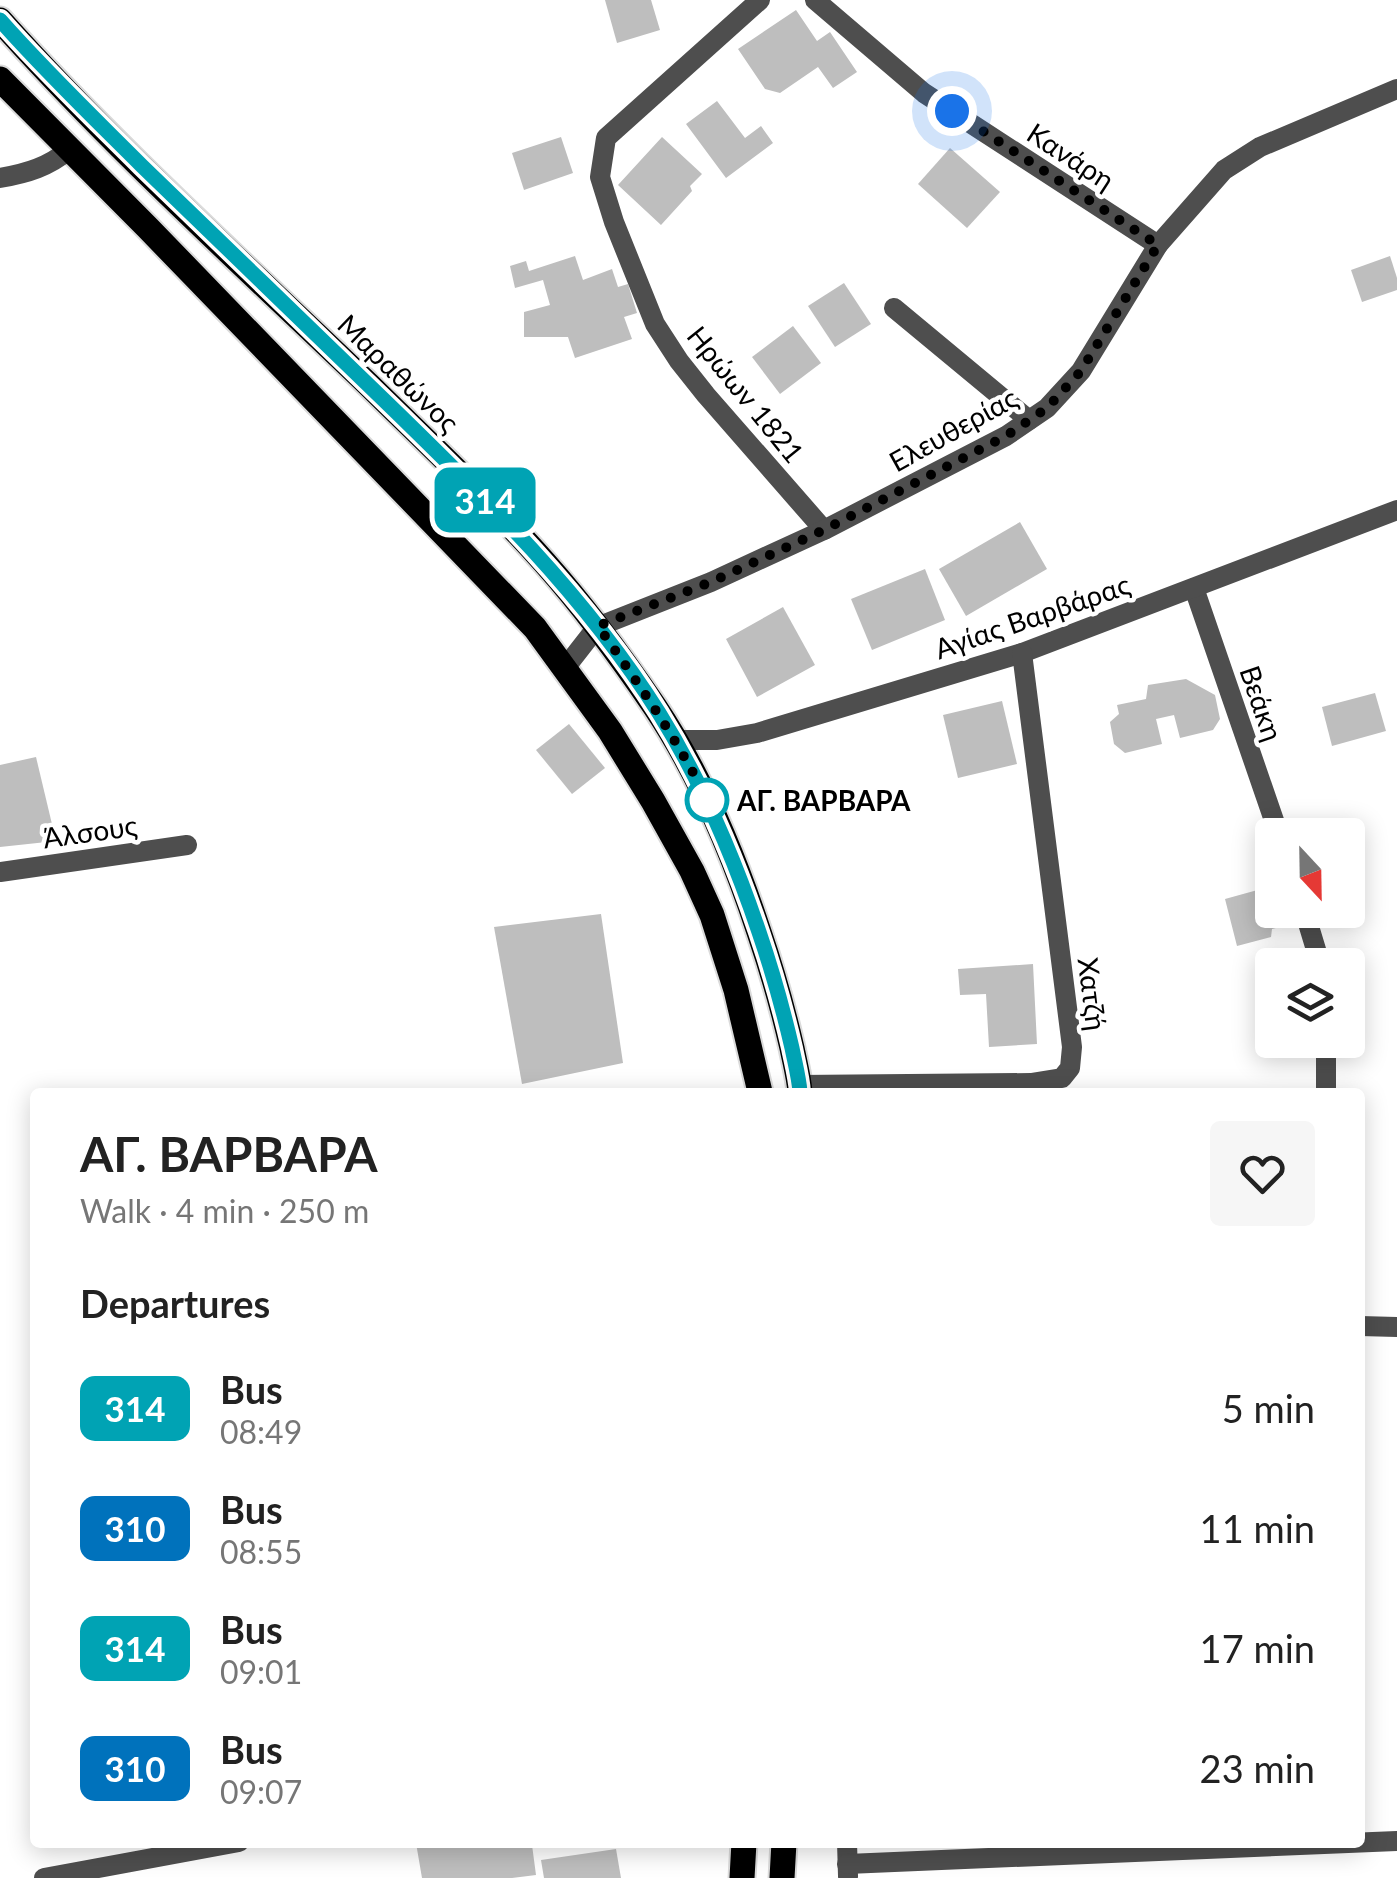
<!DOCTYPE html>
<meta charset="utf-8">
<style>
:root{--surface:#fff;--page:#f6f6f6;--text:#222;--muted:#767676}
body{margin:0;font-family:Lato,sans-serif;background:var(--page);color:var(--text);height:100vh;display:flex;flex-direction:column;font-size:38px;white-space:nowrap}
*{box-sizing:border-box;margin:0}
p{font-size:32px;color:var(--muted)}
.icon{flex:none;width:55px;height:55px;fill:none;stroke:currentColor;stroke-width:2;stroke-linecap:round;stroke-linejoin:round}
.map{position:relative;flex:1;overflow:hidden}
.side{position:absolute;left:30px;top:1088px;width:1335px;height:760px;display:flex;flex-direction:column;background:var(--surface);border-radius:10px;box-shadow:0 5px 25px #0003}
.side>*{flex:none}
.badge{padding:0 20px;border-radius:15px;font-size:35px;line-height:65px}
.needle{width:65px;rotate:158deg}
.buttons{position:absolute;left:1255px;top:818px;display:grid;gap:20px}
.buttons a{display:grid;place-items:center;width:110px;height:110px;border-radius:10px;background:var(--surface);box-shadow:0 5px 25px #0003;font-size:50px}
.you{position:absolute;width:50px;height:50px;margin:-25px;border:8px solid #fff;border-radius:50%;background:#1a73e8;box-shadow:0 0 0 15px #1a73e833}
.map>.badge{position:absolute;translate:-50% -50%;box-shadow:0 0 0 5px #fff}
h2{padding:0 50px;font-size:38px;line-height:90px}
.round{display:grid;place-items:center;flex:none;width:105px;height:105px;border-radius:10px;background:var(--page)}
.summary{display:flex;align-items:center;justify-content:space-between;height:170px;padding:0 50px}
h1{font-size:48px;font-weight:700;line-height:75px}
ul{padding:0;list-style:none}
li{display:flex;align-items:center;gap:30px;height:120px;padding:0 50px}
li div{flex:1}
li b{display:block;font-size:38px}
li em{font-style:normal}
li .badge{min-width:110px;font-weight:700;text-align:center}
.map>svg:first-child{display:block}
.building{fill:#bebebe}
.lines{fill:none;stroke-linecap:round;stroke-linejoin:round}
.primary-casing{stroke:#dbdbdb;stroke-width:29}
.street{stroke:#4e4e4e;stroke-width:20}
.primary{stroke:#000;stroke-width:25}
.line-casing{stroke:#fff;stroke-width:22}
.line{stroke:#00a3b4;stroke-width:15}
.walk{stroke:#000;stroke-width:10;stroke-dasharray:0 18}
.stop-dot{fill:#fff;stroke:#00a3b4;stroke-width:5}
.labels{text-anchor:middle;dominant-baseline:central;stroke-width:9;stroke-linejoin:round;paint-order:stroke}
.street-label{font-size:28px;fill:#000;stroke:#fff}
.stop-label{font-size:28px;font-weight:bold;fill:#000;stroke:#fff;text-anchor:start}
</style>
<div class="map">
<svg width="1397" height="1878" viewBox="0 0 1397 1878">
<rect width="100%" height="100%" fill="#fff"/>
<g class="building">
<path d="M605,0H651L660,30L617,43Z"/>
<path d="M796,10L817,41L830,32L857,72L833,88L818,67L780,93L765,89L738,49Z"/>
<path d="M717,101L745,138L761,126L773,143L726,178L686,124Z"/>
<path d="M561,137L573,173L524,190L512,153Z"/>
<path d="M662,137L702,174L690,186L692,191L661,225L618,185Z"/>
<path d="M950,148L1000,192L967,228L918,184Z"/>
<path d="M575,256L583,280L612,269L618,287L628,284L637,313L624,317L632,339L575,358L568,337H524V312L550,305L543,280L515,288L510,266L526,261L529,271Z"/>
<path d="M1390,256L1397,278V290L1362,302L1351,270Z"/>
<path d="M844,283L871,324L835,347L808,306Z"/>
<path d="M793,326L821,363L780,394L752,357Z"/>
<path d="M1020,522L1047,569L966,616L939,569Z"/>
<path d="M925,569L945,620L872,650L851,599Z"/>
<path d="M783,607L815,665L757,697L726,639Z"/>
<path d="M1186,679L1215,695L1220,719L1213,730L1180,738L1174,715L1156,719L1162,744L1125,753L1114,744L1110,722L1119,714L1117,705L1146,699L1148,685Z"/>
<path d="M1375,693L1386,731L1332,746L1322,707Z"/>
<path d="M1002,701L1017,764L958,778L943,715Z"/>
<path d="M569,724L605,768L572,794L536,750Z"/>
<path d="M36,757L56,841L0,847V765Z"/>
<path d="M1272,886V910H1287L1291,924L1272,929L1271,937L1237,946L1225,899Z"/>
<path d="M601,914L623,1063L522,1084L494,927Z"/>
<path d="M1033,964L1037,1044L989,1047L986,994L960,995L958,969Z"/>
<path d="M498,1842L499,1848L532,1845L536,1875L512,1878H422L416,1843Z"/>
<path d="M616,1849L621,1878H544L541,1860Z"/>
</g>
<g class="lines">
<defs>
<g id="primary">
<path d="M0,20C115,149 245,266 370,386C429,444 490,501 545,563C585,608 621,657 655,707C701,776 733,853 759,932C772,970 783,1009 792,1048C795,1063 799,1078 800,1092"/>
<path d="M0,79L148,228L535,628L610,731L653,801L692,871L712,915L736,990L760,1092"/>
<path d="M742,1878L744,1842"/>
<path d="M782,1878L784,1842"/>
</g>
</defs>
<use href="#primary" class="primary-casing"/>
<g class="street">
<path d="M760,0L606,138L600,177L614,222L655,324L679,361L706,395L824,530"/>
<path d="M815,0L924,93L1158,245"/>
<path d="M0,178C28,173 48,167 70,149"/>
<path d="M894,308L1029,420"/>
<path d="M1194,588L1279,835"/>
<path d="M565,668L597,627L711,582L824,530L1006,436L1047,408L1081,371L1158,245L1224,170L1260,147L1397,89"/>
<path d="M675,740H717L757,733L1022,653L1397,510"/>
<path d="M0,872L187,845"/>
<path d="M1304,910L1317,953L1319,965"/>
<path d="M799,1085L1031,1083L1062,1078L1070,1068L1072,1047L1022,653"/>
<path d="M1326,1092V1040"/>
<path d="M1360,1326L1397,1327"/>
<path d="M847,1842L848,1876"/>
<path d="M847,1864L1397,1841"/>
<path d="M44,1878L239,1842"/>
</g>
<use href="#primary" class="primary"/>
</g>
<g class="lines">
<defs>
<path id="line" d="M0,20C45,71 94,118 142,166C223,245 305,323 386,402C485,498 585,595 659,713C702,782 733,855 759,932C772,970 783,1009 792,1048C795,1063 799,1078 800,1092"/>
</defs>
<use href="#line" class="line-casing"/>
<use href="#line" class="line"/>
<path class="walk" d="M707,800L712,810C681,744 640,686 598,626L711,582L824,530L1006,436L1047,408L1081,371L1158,245L952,111"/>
</g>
<circle class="stop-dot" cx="707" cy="800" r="20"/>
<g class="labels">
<g class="street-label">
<text transform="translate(1071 156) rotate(33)">Κανάρη</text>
<text transform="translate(399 373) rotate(44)">Μαραθώνος</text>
<text transform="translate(746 394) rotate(51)">Ηρώων 1821</text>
<text transform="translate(953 429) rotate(-29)">Ελευθερίας</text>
<text transform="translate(1032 616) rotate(-19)">Αγίας Βαρβάρας</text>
<text transform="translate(1262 703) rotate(71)">Βεάκη</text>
<text transform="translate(90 831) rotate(-8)">Άλσους</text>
<text transform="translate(1093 994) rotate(83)">Χατζή</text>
</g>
<g class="stop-label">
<text x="737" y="800">ΑΓ. ΒΑΡΒΑΡΑ</text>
</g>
</g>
</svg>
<div class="buttons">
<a><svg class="needle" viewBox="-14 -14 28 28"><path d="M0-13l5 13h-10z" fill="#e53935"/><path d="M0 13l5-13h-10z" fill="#767676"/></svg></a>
<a><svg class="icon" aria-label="layers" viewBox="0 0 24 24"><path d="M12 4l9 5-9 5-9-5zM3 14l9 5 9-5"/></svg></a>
</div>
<div class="you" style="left:952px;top:111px"></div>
<b class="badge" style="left:485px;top:500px;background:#00a3b4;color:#fff">314</b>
<section class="side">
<div class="summary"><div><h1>ΑΓ. ΒΑΡΒΑΡΑ</h1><p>Walk · 4 min · 250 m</p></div><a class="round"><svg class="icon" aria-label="heart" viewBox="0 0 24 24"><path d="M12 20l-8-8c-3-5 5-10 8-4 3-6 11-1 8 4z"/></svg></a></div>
<h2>Departures</h2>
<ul>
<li><span class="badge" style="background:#00a3b4;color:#fff">314</span><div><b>Bus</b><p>08:49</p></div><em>5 min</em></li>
<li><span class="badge" style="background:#0072bc;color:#fff">310</span><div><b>Bus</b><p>08:55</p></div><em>11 min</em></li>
<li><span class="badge" style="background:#00a3b4;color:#fff">314</span><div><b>Bus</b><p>09:01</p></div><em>17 min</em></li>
<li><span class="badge" style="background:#0072bc;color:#fff">310</span><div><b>Bus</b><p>09:07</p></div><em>23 min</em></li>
</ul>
</section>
</div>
